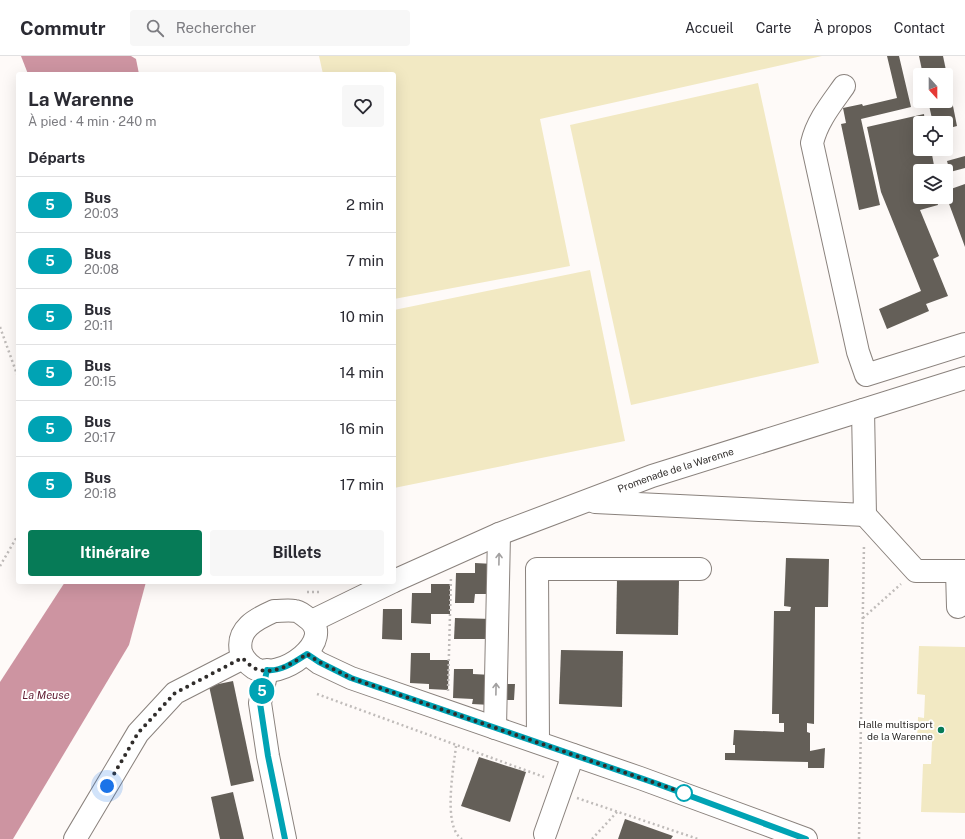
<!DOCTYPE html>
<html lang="fr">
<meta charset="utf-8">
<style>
:root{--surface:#fff;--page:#f7f7f7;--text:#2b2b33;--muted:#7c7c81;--line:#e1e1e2;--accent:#067b57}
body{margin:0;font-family:"Public Sans",sans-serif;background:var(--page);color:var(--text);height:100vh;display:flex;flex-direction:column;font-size:15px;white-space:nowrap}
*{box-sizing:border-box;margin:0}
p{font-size:13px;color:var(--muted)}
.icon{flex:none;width:22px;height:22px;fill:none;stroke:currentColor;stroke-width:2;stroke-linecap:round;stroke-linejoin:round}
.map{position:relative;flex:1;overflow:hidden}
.drawer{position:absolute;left:16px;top:16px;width:380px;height:512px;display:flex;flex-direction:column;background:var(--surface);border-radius:4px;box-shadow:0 4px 16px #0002}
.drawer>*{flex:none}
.badge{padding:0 8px;border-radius:13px;font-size:14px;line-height:26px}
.needle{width:26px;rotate:159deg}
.tools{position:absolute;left:913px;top:12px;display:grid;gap:8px}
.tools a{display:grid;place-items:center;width:40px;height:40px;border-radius:4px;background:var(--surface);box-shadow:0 4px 16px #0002;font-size:20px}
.you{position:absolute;width:20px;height:20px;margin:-10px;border:3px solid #fff;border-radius:50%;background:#1a73e8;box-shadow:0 0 0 6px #1a73e833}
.map>.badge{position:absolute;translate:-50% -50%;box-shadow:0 0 0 2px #fff}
h2{padding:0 12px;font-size:15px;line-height:36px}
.round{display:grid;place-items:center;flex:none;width:42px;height:42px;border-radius:4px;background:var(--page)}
.headline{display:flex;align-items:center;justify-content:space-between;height:68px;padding:0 12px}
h1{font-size:19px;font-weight:700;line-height:30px}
.button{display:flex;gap:8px;margin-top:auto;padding:8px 12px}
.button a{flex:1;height:46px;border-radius:4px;background:var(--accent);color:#fff;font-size:16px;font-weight:700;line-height:46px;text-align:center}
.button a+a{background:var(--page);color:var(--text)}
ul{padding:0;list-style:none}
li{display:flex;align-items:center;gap:12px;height:56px;padding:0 12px;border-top:1px solid var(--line)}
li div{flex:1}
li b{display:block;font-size:15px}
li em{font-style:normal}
li .badge{min-width:44px;font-weight:700;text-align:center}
header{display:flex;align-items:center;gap:24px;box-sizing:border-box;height:56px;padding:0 20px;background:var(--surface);border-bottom:1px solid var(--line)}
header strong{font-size:19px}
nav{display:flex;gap:22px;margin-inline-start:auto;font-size:14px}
.search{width:280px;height:36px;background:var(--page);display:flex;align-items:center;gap:10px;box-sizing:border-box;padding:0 14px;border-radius:4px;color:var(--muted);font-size:15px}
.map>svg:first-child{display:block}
.green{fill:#f2e9c3}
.water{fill:#cd94a1}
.building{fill:#645f58}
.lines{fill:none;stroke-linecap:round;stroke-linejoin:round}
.minor-casing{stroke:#8a827d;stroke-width:24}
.path{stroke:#c0bcba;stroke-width:2.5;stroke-dasharray:2 3;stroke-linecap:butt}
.minor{stroke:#fff;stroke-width:22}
.oneway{stroke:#a2a0a0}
.line-casing{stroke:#fff;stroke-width:9}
.line{stroke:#00a3b4;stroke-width:6}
.walk{stroke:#302d2b;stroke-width:4;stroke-dasharray:0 7.2}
.poi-dot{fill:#067b57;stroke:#fff;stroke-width:1.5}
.stop-dot{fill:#fff;stroke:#00a3b4;stroke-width:2}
.labels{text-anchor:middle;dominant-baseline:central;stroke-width:4;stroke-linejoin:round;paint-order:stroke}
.street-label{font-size:10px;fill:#302d2b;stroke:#fff}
.poi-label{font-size:10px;fill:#302d2b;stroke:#fff;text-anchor:end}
.water-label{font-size:11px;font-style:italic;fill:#601c32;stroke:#fff}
</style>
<header>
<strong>Commutr</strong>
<div class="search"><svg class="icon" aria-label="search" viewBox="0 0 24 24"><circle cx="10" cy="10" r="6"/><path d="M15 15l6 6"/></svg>Rechercher</div>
<nav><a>Accueil</a><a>Carte</a><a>À propos</a><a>Contact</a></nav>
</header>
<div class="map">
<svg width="965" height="783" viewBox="0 0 965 783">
<rect width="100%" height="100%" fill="#fefaf8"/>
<g class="green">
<path d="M319,0H822L540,63L570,210L394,243V18H323Z"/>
<path d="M758,27L819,307L631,349L570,69Z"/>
<path d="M590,214L625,385L394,432V254Z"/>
<path d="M919,590L965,591V757L921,756L923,708H931L932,686L917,685L918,661L924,662L925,639L917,638Z"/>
</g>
<g class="water">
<path d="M21,0H131L136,3L139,18H28Z"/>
<path d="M65,526H146L129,589L13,783H0V626Z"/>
</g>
<g class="building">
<path d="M887,0H899L911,51L861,63L880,149L859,154L841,68L846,67L843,52L862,48L863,50L897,42Z"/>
<path d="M919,0H943L947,19H923Z"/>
<path d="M947,20L957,70L946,73V67H933L928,45H946Z"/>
<path d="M924,58L925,67H920V93H931L935,115H920V141H936L938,149L920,154L939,200L933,203L948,240L926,248L929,255L887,273L879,253L921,235L881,136L867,71Z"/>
<path d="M965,100V112L950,116L947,105Z"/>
<path d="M965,128V191L948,145L951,144L948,134Z"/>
<path d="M786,502L829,503L828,551H815L814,668L807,667V676L810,677V695L825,692L824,712H808V706L725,704V697H735V689H733L734,674L784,676V667H779V658H772L774,555H790L791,551L784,550Z"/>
<path d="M475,507L494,508L493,538H475L474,547H455L456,517H475Z"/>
<path d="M617,523L679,524L678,579L616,578Z"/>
<path d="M431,528H450V558H431V568L411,567L412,537H431Z"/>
<path d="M383,553H402V584L382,583Z"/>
<path d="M455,562L493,563V583H454Z"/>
<path d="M561,594L623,595L622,651L559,648Z"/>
<path d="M411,597H430V604H449L448,634L429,633V628L410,627Z"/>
<path d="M454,613H473V618L492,619L491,649L472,648L473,643L453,642Z"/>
<path d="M233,625L254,725L231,730L209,630Z"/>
<path d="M501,628H515L514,644H501Z"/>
<path d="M479,701L526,716L510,766L461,750Z"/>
<path d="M233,736L244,783H220L211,741Z"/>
<path d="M625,763L673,780L671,783H618Z"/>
</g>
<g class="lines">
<defs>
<g id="minor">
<path d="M844,30C832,47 817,65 812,87L858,296L866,319L965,288"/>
<path d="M595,446L865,459L863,354"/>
<path d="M865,459L916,515H965"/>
<path d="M957,515L958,551"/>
<path id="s1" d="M394,525L499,478L652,420L965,322"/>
<path d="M274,555C281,555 289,554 295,555C299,555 303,559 306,561C340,583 279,627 254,612C248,608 243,602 241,596C236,573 256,563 274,555Z"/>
<path d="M312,565L392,526"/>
<path d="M307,598L319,607L351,622L640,722L806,783"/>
<path d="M267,614L260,647L268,700L285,783"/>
<path d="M495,672L499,478"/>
<path d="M538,686L537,513H700"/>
<path d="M545,778L573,699"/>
<path d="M75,783L138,677L175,637L243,602"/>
</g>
</defs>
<use href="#minor" class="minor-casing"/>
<g class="path">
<path d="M0,271L18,321"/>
<path d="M0,510L18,479"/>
<path d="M307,536H322"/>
<path d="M863,562L901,528"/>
<path d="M448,635L451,520"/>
<path d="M317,638L544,721"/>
<path d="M456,690C454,710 442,771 462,783"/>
<path d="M577,742L698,783"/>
<path d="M592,783L617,756"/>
<path d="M859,783L864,488"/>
</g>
<use href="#minor" class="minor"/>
</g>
<defs><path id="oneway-shaft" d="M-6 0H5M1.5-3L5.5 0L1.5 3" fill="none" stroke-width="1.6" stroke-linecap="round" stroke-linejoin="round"/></defs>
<g class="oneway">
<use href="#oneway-shaft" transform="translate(499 503) rotate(-89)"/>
<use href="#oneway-shaft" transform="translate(496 633) rotate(-89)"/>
</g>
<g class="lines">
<defs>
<path id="line" d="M285,783L268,700L260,647L267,614C281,616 296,605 307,598L319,606L351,622L655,727L806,783"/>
</defs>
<use href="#line" class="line-casing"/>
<use href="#line" class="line"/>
<path class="walk" d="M107,730L138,677L175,637L242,602C246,605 250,610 254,612C272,621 293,607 307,598L319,606L351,622L684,737"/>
</g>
<circle class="poi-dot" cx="941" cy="674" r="4"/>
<circle class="stop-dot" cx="684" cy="737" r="8"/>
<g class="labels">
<g class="street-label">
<text stroke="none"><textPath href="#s1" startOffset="303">Promenade de la Warenne</textPath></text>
</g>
<g class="poi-label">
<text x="933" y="668">Halle multisport<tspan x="933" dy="12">de la Warenne</tspan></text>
</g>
<g class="water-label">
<text x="46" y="639">La Meuse</text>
</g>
</g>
</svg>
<div class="tools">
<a><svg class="needle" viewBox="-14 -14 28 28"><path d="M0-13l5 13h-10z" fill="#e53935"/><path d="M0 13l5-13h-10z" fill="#7c7c81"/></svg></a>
<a><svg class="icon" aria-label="locate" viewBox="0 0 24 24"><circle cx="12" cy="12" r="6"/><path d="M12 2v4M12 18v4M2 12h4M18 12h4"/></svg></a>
<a><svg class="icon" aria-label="layers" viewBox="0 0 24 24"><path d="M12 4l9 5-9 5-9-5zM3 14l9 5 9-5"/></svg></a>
</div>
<div class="you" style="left:107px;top:730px"></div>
<b class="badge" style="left:262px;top:635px;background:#00a3b4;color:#fff">5</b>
<section class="drawer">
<div class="headline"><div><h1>La Warenne</h1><p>À pied · 4 min · 240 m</p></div><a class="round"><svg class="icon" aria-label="heart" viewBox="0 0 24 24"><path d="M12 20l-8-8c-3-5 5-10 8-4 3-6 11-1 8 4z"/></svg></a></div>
<h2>Départs</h2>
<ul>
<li><span class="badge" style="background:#00a3b4;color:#fff">5</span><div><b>Bus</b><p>20:03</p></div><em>2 min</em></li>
<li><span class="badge" style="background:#00a3b4;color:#fff">5</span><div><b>Bus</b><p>20:08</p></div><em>7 min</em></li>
<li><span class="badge" style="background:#00a3b4;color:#fff">5</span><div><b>Bus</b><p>20:11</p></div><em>10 min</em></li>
<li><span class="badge" style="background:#00a3b4;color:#fff">5</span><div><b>Bus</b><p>20:15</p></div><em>14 min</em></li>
<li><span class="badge" style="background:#00a3b4;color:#fff">5</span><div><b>Bus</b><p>20:17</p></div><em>16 min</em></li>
<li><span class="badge" style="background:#00a3b4;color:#fff">5</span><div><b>Bus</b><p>20:18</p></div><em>17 min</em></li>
</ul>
<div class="button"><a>Itinéraire</a><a>Billets</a></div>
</section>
</div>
